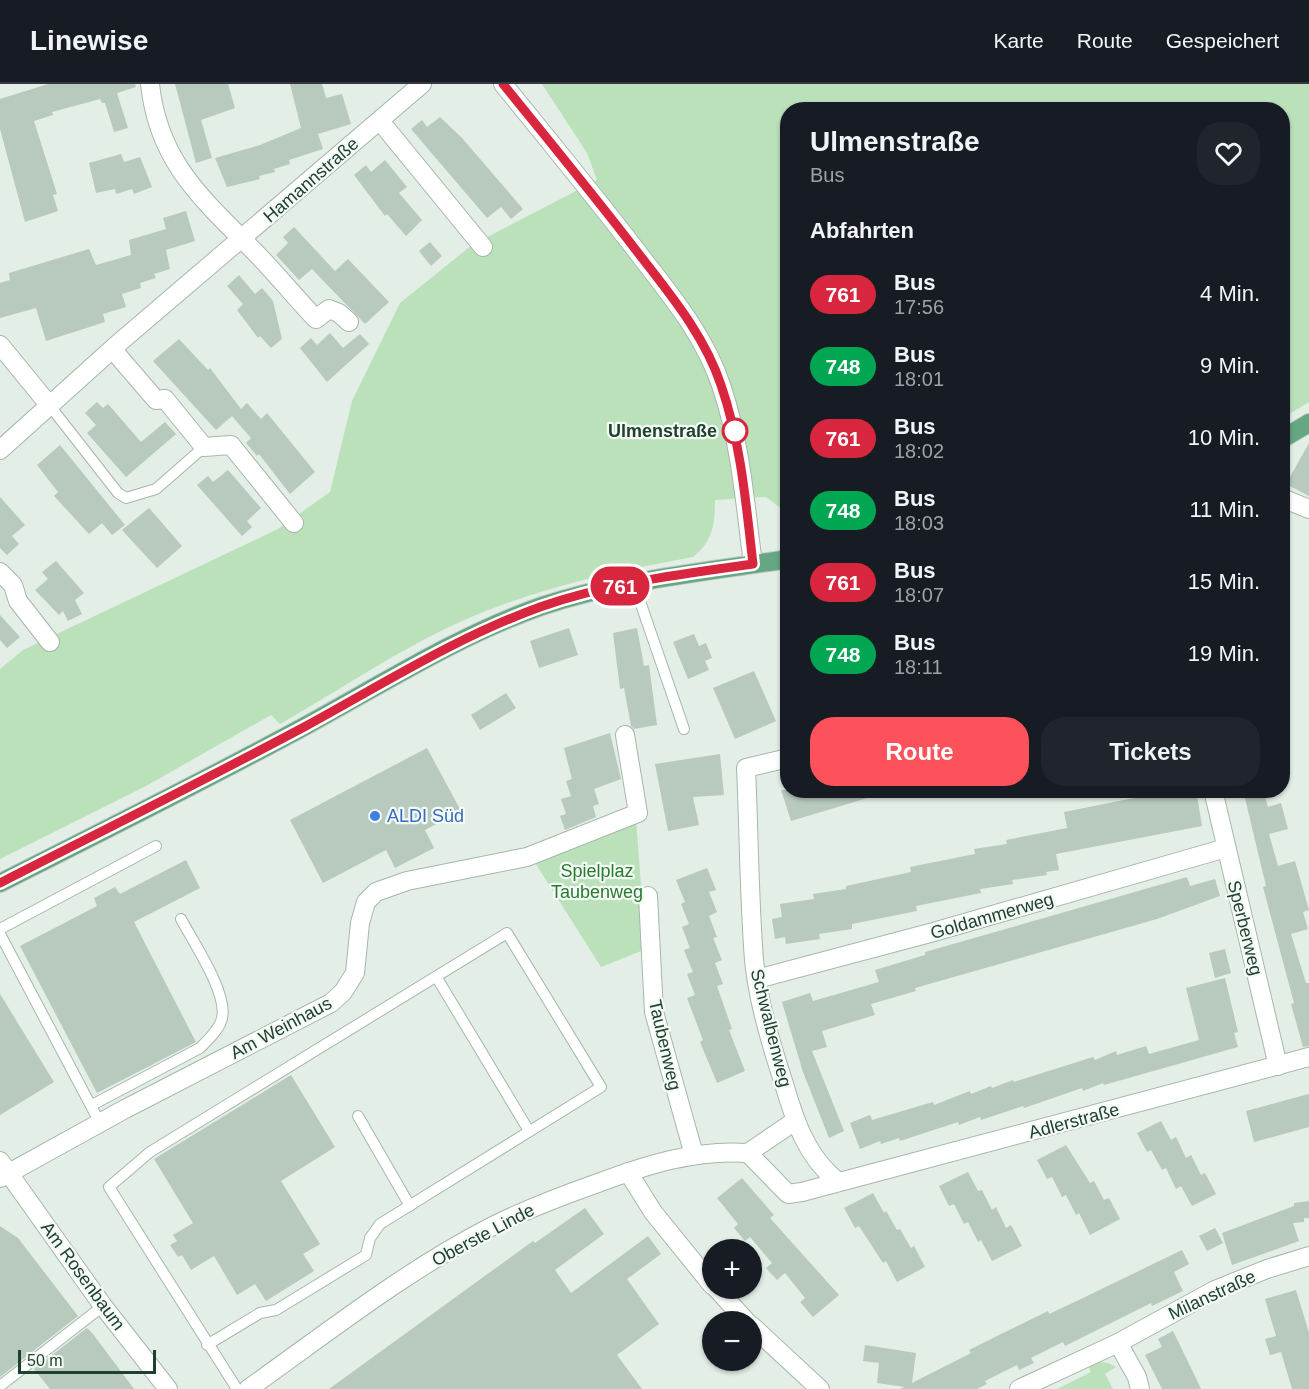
<!DOCTYPE html>
<html lang="de">
<meta charset="utf-8">
<style>
:root{--surface:#171b24;--page:#20242c;--text:#f1f3f6;--muted:#9ea1a6;--line:#363941;--accent:#fd525b}
body{margin:0;font-family:Arial,sans-serif;background:var(--page);color:var(--text);height:100vh;display:flex;flex-direction:column;font-size:22px;white-space:nowrap}
*{box-sizing:border-box;margin:0}
p{font-size:20px;color:var(--muted)}
.icon{flex:none;width:33px;height:33px;fill:none;stroke:currentColor;stroke-width:2;stroke-linecap:round;stroke-linejoin:round}
.map{position:relative;flex:1;overflow:hidden}
.sheet{position:absolute;left:780px;top:18px;width:510px;height:696px;display:flex;flex-direction:column;background:var(--surface);border-radius:24px;box-shadow:0 2px 4px #0004}
.sheet>*{flex:none}
.badge{padding:0 12px;border-radius:20px;font-size:21px;line-height:39px}
.tools{position:absolute;left:702px;top:1155px;display:grid;gap:12px}
.tools a{display:grid;place-items:center;width:60px;height:60px;border-radius:50%;background:var(--surface);box-shadow:0 2px 4px #0004;font-size:30px}
.scale{position:absolute;left:18px;bottom:15px;width:138px;box-sizing:border-box;padding-left:6px;border:3px solid #21412f;border-top:0;font-size:16px;line-height:21px;white-space:nowrap;color:#21412f;-webkit-text-stroke:4px #f4faf5;paint-order:stroke}
.map>.badge{position:absolute;translate:-50% -50%;box-shadow:0 0 0 3px #fff}
h2{padding:0 30px;font-size:22px;line-height:54px}
.round{display:grid;place-items:center;flex:none;width:63px;height:63px;border-radius:24px;background:var(--page)}
.summary{display:flex;align-items:center;justify-content:space-between;height:102px;padding:0 30px}
h1{font-size:28px;font-weight:700;line-height:45px}
.action{display:flex;gap:12px;margin-top:auto;padding:12px 30px}
.action a{flex:1;height:69px;border-radius:24px;background:var(--accent);color:#fff;font-size:24px;font-weight:700;line-height:69px;text-align:center}
.action a+a{background:var(--page);color:var(--text)}
ul{padding:0;list-style:none}
li{display:flex;align-items:center;gap:18px;height:72px;padding:0 30px}
li div{flex:1}
li b{display:block;font-size:22px}
li em{font-style:normal}
li .badge{min-width:66px;font-weight:700;text-align:center}
header{display:flex;align-items:center;gap:36px;box-sizing:border-box;height:84px;padding:0 30px;background:var(--surface);border-bottom:2px solid var(--line)}
header strong{font-size:28px}
nav{display:flex;gap:33px;margin-inline-start:auto;font-size:21px}
.map>svg:first-child{display:block}
.green{fill:#bbe1ba}
.building{fill:#b8c9be}
.lines{fill:none;stroke-linecap:round;stroke-linejoin:round}
.service-casing{stroke:#a5b7ab;stroke-width:12}
.minor-casing{stroke:#a5b7ab;stroke-width:20}
.primary-casing{stroke:#c1cac5;stroke-width:20}
.service{stroke:#fff;stroke-width:10}
.minor{stroke:#fff;stroke-width:18}
.primary{stroke:#64a782;stroke-width:18}
.line-casing{stroke:#fff;stroke-width:14}
.line{stroke:#d7263d;stroke-width:9}
.stop-dot{fill:#fff;stroke:#d7263d;stroke-width:3}
.shop-dot{fill:#3f7fe0;stroke:#f4faf5;stroke-width:2}
.labels{text-anchor:middle;dominant-baseline:central;stroke-width:4.5;stroke-linejoin:round;paint-order:stroke}
.street-label{font-size:18px;fill:#21412f;stroke:#f4faf5}
.stop-label{font-size:18px;font-weight:bold;fill:#21412f;stroke:#f4faf5;text-anchor:end}
.shop-label{font-size:18px;fill:#366cbe;stroke:#f4faf5;text-anchor:start}
.park-label{font-size:18px;fill:#277c2f;stroke:#f4faf5}
</style>
<header>
<strong>Linewise</strong>
<nav><a>Karte</a><a>Route</a><a>Gespeichert</a></nav>
</header>
<div class="map">
<svg width="1309" height="1305" viewBox="0 0 1309 1305">
<rect width="100%" height="100%" fill="#e3eee6"/>
<g class="green">
<path d="M542,0H1309V318L1283,334L1282,26H788L787,429L766,413L715,416C715,440 713,457 693,473C628,485 564,498 502,521C424,548 352,599 280,640L271,631L146,702L0,775V585L23,566L278,445L330,408L352,317L400,219L472,161L597,96L587,69Z"/>
<path d="M636,736L646,865L601,883L534,777Z"/>
<path d="M1098,1278L1108,1279L1116,1283L1105,1290L1113,1305H1057L1091,1288L1088,1281Z"/>
</g>
<g class="building">
<path d="M48,0H135L136,3L117,9L128,44L114,48L105,19H102L100,15L52,28L53,31L34,37L57,110L53,111L58,127L25,138L0,45V15Z"/>
<path d="M175,0H228L235,24L201,36L212,74L196,79Z"/>
<path d="M290,0H322L326,14L342,10L351,40L318,50L323,65L289,76L290,80L274,85L275,88L259,92L260,95L227,103L215,74L260,61L301,44Z"/>
<path d="M440,33L462,54L523,125L511,135L501,123L487,134L411,45L422,36L427,43Z"/>
<path d="M121,70L124,78L140,73L152,103L134,110L132,105L116,110L115,105L96,109L89,79Z"/>
<path d="M385,76L407,103L399,109L422,136L406,152L387,130L385,132L354,91L366,81L371,88Z"/>
<path d="M186,127L195,157L166,166L170,185L154,190L156,194L140,199L141,204L122,210L126,223L103,230L105,238L46,257L36,224L0,234V199L10,196L9,189L89,165L96,181L131,171L129,156L166,145L163,134Z"/>
<path d="M294,143L335,187L348,175L389,218L365,240L312,185L299,196L276,171L288,159L283,153Z"/>
<path d="M430,158L442,172L431,182L419,167Z"/>
<path d="M239,191L255,210L262,204L273,217L282,255L271,264L260,252L258,254L237,226L243,220L227,202Z"/>
<path d="M330,249L343,264L360,250L369,260L327,298L300,264L311,254L317,261Z"/>
<path d="M179,255L208,286L210,284L241,325L247,319L261,335L267,329L315,388L290,410L259,370L257,372L246,359L251,354L232,332L216,346L153,277Z"/>
<path d="M97,318L103,324L108,320L141,358L165,338L176,350L126,393L87,349L96,341L85,329Z"/>
<path d="M1309,359V412L1286,400Z"/>
<path d="M60,361L125,441L112,451L102,439L89,450L54,412L58,408L37,381Z"/>
<path d="M228,386L261,424L247,437L252,443L242,452L197,401L208,392L213,398Z"/>
<path d="M0,413L25,441L12,452L19,460L7,471L0,464Z"/>
<path d="M149,424L182,462L157,484L122,446Z"/>
<path d="M56,477L84,509L75,516L82,530L68,537L63,527L59,531L35,506L48,495L42,488Z"/>
<path d="M0,531L20,553L7,564L0,556Z"/>
<path d="M569,544L578,571L539,584L530,557Z"/>
<path d="M637,544L644,582L649,581L657,641L634,645L631,642L624,604L620,605L613,549Z"/>
<path d="M694,550L699,562L706,559L712,574L705,577L709,586L688,595L673,558Z"/>
<path d="M754,587L776,637L735,655L713,604Z"/>
<path d="M506,609L516,624L480,646L471,631Z"/>
<path d="M610,649L621,695L594,705L599,720L593,722L596,733L565,746L560,732L566,730L561,715L571,712L566,697L572,695L564,664Z"/>
<path d="M427,664L461,727L425,746L434,764L395,784L386,766L323,799L290,736Z"/>
<path d="M720,670L724,711L693,713L699,741L668,747L655,680Z"/>
<path d="M781,706H881V710L791,737Z"/>
<path d="M1174,706H1196L1202,742L1056,770L1059,786L1046,788L1047,791L1012,796L1013,800L980,805L981,809L916,822L917,827L852,840V845L819,850L820,855L786,860L785,853L775,855L772,835L782,833L780,820L814,815L813,810L846,805V802L911,788L910,783L975,770L974,765L1007,760L1006,756L1067,744L1064,728Z"/>
<path d="M1243,706H1263L1268,723L1281,719L1288,745L1269,750L1278,782L1295,777L1309,826L1303,828L1308,845L1291,850L1306,899H1309V962L1303,963L1291,920L1294,919L1263,803L1266,802Z"/>
<path d="M186,776L200,804L134,838L196,958L97,1009L20,862L97,822L94,814L115,803L120,810Z"/>
<path d="M707,784L716,806L709,808L717,828L709,832L717,853L713,854L722,876L715,879L723,900L717,902L732,945L729,946L745,987L717,999L700,958L703,956L687,914L695,911L687,890L693,888L684,866L690,864L682,843L689,840L681,820L685,818L676,796Z"/>
<path d="M1187,793L1190,802L1215,795L1220,812L1157,835L915,904L916,907L871,920L875,931L822,947L827,963L812,967L844,1047L829,1054L803,988L782,918L810,909L813,917L879,898L875,886L925,871V868Z"/>
<path d="M1225,865L1231,889L1215,894L1209,869Z"/>
<path d="M1225,894L1238,948L1234,949L1238,963L1104,1001L1103,999L1083,1007L1082,1004L1024,1024L1023,1022L981,1036L980,1033L959,1041L958,1038L900,1057L899,1054L881,1060L880,1057L860,1065L850,1039L870,1031L872,1036L933,1018L934,1021L970,1007L971,1010L991,1002L992,1004L1013,996L1014,998L1093,973L1095,976L1116,967L1117,971L1146,962L1149,970L1199,956L1186,904Z"/>
<path d="M0,910L54,998L0,1031Z"/>
<path d="M291,991L335,1063L281,1097L320,1160L303,1170L314,1187L266,1217L255,1200L237,1211L214,1172L191,1186L182,1171L178,1173L170,1161L177,1157L173,1151L193,1139L154,1075Z"/>
<path d="M1309,1010V1043L1254,1058L1246,1027Z"/>
<path d="M1161,1037L1171,1056L1176,1053L1186,1074L1191,1071L1201,1091L1205,1089L1216,1110L1192,1122L1181,1102L1176,1105L1166,1084L1162,1086L1151,1066L1147,1068L1137,1049Z"/>
<path d="M1066,1061L1090,1099L1094,1097L1104,1116L1109,1114L1120,1135L1090,1151L1079,1129L1076,1131L1066,1111L1062,1113L1052,1093L1047,1095L1037,1076Z"/>
<path d="M968,1088L978,1107L982,1106L992,1126L996,1123L1006,1144L1011,1141L1022,1162L992,1177L981,1156L978,1158L968,1138L964,1140L954,1120L949,1122L939,1102Z"/>
<path d="M742,1094L774,1131L770,1134L839,1211L813,1233L800,1218L805,1214L785,1189L777,1196L766,1184L772,1179L750,1153L745,1157L734,1144L738,1140L717,1114Z"/>
<path d="M873,1109L884,1129L886,1127L897,1146L900,1145L911,1164L914,1162L925,1183L897,1198L886,1177L883,1179L859,1142L855,1144L844,1124Z"/>
<path d="M1309,1117V1134H1304V1138L1293,1139L1299,1157L1232,1181L1222,1149L1294,1122V1119Z"/>
<path d="M585,1124L604,1150L555,1186L571,1209L648,1152L661,1170L627,1195L659,1240L617,1271L642,1305H329L533,1157L535,1159Z"/>
<path d="M0,1142L18,1154L78,1232L0,1293Z"/>
<path d="M1215,1144L1223,1159L1207,1167L1199,1152Z"/>
<path d="M1182,1166L1189,1180L1174,1188L1183,1207L1152,1222L1151,1219L1065,1262L1063,1258L1031,1274L1034,1279L1019,1286L1017,1281L985,1297L987,1300L977,1305H900L905,1303L877,1299L879,1279L863,1277L865,1261L916,1269L912,1299L971,1269L969,1266L1001,1250L1048,1227L1049,1230L1081,1215Z"/>
<path d="M1296,1206L1309,1249V1305H1292L1281,1268L1270,1271L1265,1255L1276,1252L1265,1215Z"/>
<path d="M87,1244L93,1250L134,1305H50L34,1285Z"/>
<path d="M1173,1247L1193,1288L1201,1305H1162L1145,1271L1162,1263L1158,1255Z"/>
</g>
<g class="lines">
<defs>
<g id="service">
<path d="M50,322L118,409L126,414L156,405L204,363"/>
<path d="M634,500L684,645"/>
<path d="M0,845L156,762"/>
<path d="M0,850L100,1039"/>
<path d="M437,894L529,1047"/>
<path d="M92,1021L200,964C208,956 220,945 222,934C228,909 193,858 181,835"/>
<path d="M358,1032L410,1122"/>
<path d="M207,1261L260,1229L276,1226L366,1171L370,1154L380,1140L601,1003L507,849L150,1068L109,1103L237,1305"/>
<path d="M0,1302L103,1222"/>
</g>
<g id="minor">
<path d="M150,0C158,76 200,113 251,164C274,187 294,212 316,235L329,225L339,229L349,238"/>
<path d="M503,0C550,58 597,115 642,174C673,214 705,253 721,301C741,360 745,420 753,480"/>
<path d="M380,37L483,163"/>
<path d="M0,261L50,322"/>
<path d="M113,266L156,316L165,315L204,363L231,361L294,439"/>
<path d="M0,366L120,258L422,0"/>
<path d="M1282,414L1309,425"/>
<path d="M0,488L13,501L18,517L50,558"/>
<path d="M788,674L746,684C749,748 749,812 754,876C758,917 771,960 784,1000C795,1037 806,1072 837,1097"/>
<path d="M1213,706L1278,982"/>
<path d="M648,812L654,928L694,1071"/>
<path d="M757,895L930,849L1226,764"/>
<path d="M748,1069L788,1110L802,1108L1309,973"/>
<path d="M748,1069L795,1037"/>
<path d="M0,1077L103,1222L168,1305"/>
<path d="M628,1088L653,1128L712,1201"/>
<path d="M0,1094L125,1025L331,919L343,908L355,889L360,839L366,818L376,808L407,797L527,773L638,729L625,651"/>
<path d="M716,1204L747,1238"/>
<path d="M752,1242L820,1305"/>
<path d="M1118,1259L1137,1293L1140,1305"/>
<path d="M248,1305C327,1249 404,1188 489,1144C524,1126 561,1112 598,1099C646,1081 696,1065 748,1069"/>
<path d="M1019,1305L1118,1259L1215,1206L1267,1185L1309,1172"/>
</g>
<g id="primary">
<path d="M1282,355L1309,339"/>
<path d="M0,799C103,747 206,696 307,641C384,599 459,551 542,522C621,496 706,488 788,475"/>
</g>
</defs>
<use href="#service" class="service-casing"/>
<use href="#minor" class="minor-casing"/>
<use href="#primary" class="primary-casing"/>
<use href="#service" class="service"/>
<use href="#minor" class="minor"/>
<use href="#primary" class="primary"/>
</g>
<g class="lines">
<defs>
<path id="line" d="M0,799C102,747 205,696 306,642C383,600 457,553 540,523C608,499 682,490 753,480C746,420 741,359 721,301C705,253 673,214 642,174C597,115 550,58 503,0"/>
</defs>
<use href="#line" class="line-casing"/>
<use href="#line" class="line"/>
</g>
<circle class="stop-dot" cx="735" cy="347" r="12"/>
<circle class="shop-dot" cx="375" cy="732" r="6"/>
<g class="labels">
<g class="street-label">
<text transform="translate(311 96) rotate(-41)">Hamannstraße</text>
<text transform="translate(992 832) rotate(-16)">Goldammerweg</text>
<text transform="translate(1245 844) rotate(76)">Sperberweg</text>
<text transform="translate(281 944) rotate(-28)">Am Weinhaus</text>
<text transform="translate(771 944) rotate(76)">Schwalbenweg</text>
<text transform="translate(665 961) rotate(77)">Taubenweg</text>
<text transform="translate(1074 1037) rotate(-15)">Adlerstraße</text>
<text transform="translate(483 1151) rotate(-28)">Oberste Linde</text>
<text transform="translate(83 1192) rotate(54)">Am Rosenbaum</text>
<text transform="translate(1212 1211) rotate(-25)">Milanstraße</text>
</g>
<g class="stop-label">
<text x="717" y="347">Ulmenstraße</text>
</g>
<g class="shop-label">
<text x="387" y="732">ALDI Süd</text>
</g>
<g class="park-label">
<text x="597" y="787">Spielplaz<tspan x="597" dy="21">Taubenweg</tspan></text>
</g>
</g>
</svg>
<div class="tools">
<a>+</a>
<a>−</a>
</div>
<div class="scale">50 m</div>
<b class="badge" style="left:620px;top:502px;background:#d7263d;color:#fff">761</b>
<section class="sheet">
<div class="summary"><div><h1>Ulmenstraße</h1><p>Bus</p></div><a class="round"><svg class="icon" aria-label="heart" viewBox="0 0 24 24"><path d="M12 20l-8-8c-3-5 5-10 8-4 3-6 11-1 8 4z"/></svg></a></div>
<h2>Abfahrten</h2>
<ul>
<li><span class="badge" style="background:#d7263d;color:#fff">761</span><div><b>Bus</b><p>17:56</p></div><em>4 Min.</em></li>
<li><span class="badge" style="background:#00a651;color:#fff">748</span><div><b>Bus</b><p>18:01</p></div><em>9 Min.</em></li>
<li><span class="badge" style="background:#d7263d;color:#fff">761</span><div><b>Bus</b><p>18:02</p></div><em>10 Min.</em></li>
<li><span class="badge" style="background:#00a651;color:#fff">748</span><div><b>Bus</b><p>18:03</p></div><em>11 Min.</em></li>
<li><span class="badge" style="background:#d7263d;color:#fff">761</span><div><b>Bus</b><p>18:07</p></div><em>15 Min.</em></li>
<li><span class="badge" style="background:#00a651;color:#fff">748</span><div><b>Bus</b><p>18:11</p></div><em>19 Min.</em></li>
</ul>
<div class="action"><a>Route</a><a>Tickets</a></div>
</section>
</div>
